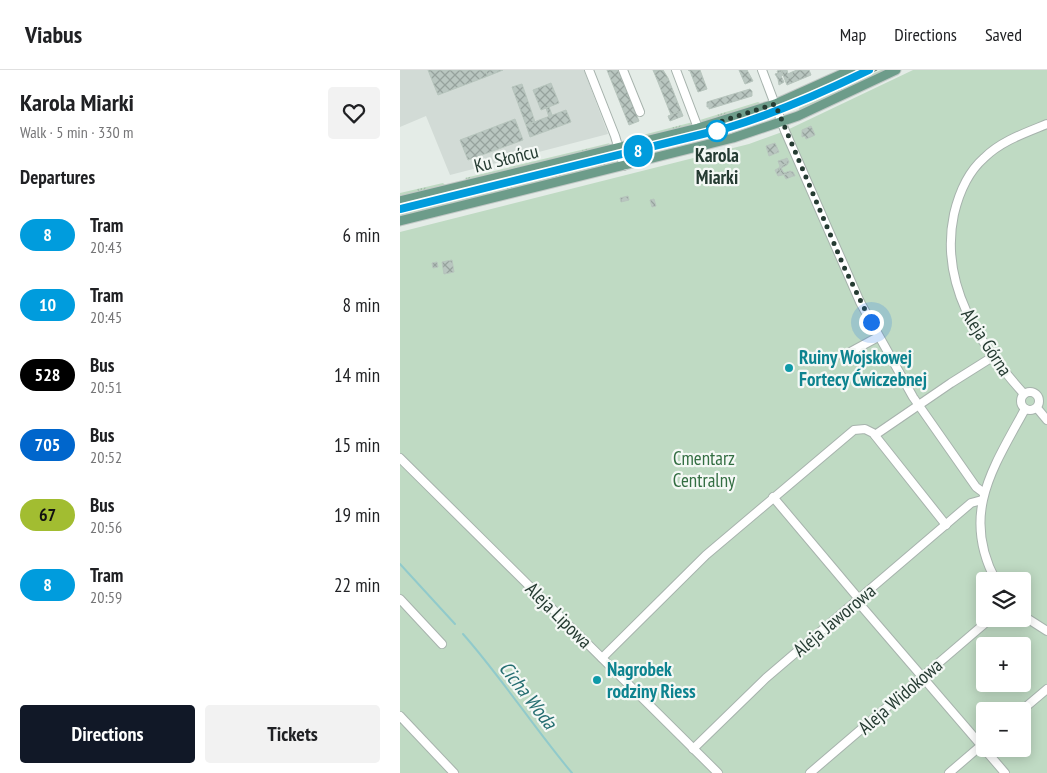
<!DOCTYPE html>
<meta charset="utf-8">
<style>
:root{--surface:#fff;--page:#f2f2f2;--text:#202124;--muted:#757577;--line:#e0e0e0;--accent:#111827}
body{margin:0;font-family:"PT Sans Narrow",sans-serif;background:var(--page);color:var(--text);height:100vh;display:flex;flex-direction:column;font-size:19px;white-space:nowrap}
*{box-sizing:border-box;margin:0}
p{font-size:16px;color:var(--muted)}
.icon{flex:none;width:28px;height:28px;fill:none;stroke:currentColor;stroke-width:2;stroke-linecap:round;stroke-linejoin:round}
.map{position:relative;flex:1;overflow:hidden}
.drawer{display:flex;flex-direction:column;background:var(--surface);width:400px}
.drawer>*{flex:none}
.badge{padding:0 10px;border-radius:16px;font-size:18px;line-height:32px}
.controls{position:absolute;left:576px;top:502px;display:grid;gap:10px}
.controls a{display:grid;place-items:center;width:55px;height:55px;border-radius:5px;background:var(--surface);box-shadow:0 2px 12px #0003;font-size:25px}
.you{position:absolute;width:25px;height:25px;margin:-12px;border:4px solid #fff;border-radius:50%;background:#1a73e8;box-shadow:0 0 0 8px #1a73e833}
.map>.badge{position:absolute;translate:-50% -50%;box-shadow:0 0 0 2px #fff}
h2{padding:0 20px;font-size:19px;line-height:45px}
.round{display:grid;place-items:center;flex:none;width:52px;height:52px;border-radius:5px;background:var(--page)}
.summary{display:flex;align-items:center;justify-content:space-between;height:85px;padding:0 20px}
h1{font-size:24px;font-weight:800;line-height:38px}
.action{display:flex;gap:10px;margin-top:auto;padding:10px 20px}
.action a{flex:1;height:58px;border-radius:5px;background:var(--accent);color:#fff;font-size:20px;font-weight:800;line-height:58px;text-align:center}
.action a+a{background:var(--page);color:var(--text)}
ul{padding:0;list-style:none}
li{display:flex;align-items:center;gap:15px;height:70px;padding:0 20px}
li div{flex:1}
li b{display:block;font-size:19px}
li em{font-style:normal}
li .badge{min-width:55px;font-weight:700;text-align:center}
header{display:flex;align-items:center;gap:30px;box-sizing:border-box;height:70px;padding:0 25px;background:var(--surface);border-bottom:1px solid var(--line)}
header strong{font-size:24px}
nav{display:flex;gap:28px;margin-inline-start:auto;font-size:18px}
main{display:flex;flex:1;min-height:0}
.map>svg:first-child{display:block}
.built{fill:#d2dbd6}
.grass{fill:url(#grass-tufts)}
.park{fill:#bfdac3;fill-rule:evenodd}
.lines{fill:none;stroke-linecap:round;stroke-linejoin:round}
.stream{stroke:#91cacb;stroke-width:2}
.building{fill:url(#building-cross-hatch);stroke:#b7c5bd}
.minor-casing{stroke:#a7b3ad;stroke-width:10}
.major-casing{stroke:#c2c8c6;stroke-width:11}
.minor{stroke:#fff;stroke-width:8}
.major{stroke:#6d9c8a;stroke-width:9}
.tram{stroke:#60776d;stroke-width:1}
.line-casing{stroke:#fff;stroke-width:11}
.line{stroke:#009cdd;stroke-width:8}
.walk{stroke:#253b32;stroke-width:5;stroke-dasharray:0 9}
.stop-dot{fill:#fff;stroke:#009cdd;stroke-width:2.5}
.culture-dot{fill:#0f9aa8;stroke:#f4f8f5;stroke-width:2}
.labels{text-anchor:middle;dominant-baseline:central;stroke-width:4.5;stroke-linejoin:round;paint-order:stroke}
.stop-label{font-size:19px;font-weight:bold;fill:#253b32;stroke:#f4f8f5}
.street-label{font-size:19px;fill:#253b32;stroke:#f4f8f5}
.culture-label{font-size:19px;font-weight:bold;fill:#0d838f;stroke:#f4f8f5;text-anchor:start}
.park-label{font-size:19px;fill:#336e42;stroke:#f4f8f5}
.water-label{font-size:20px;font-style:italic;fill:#256e71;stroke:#f4f8f5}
</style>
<header>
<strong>Viabus</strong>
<nav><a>Map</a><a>Directions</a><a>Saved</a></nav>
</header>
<main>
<section class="drawer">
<div class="summary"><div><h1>Karola Miarki</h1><p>Walk · 5 min · 330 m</p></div><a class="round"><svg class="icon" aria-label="heart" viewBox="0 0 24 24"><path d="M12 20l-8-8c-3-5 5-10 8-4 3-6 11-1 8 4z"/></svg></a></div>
<h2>Departures</h2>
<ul>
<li><span class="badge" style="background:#009cdd;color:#fff">8</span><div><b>Tram</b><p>20:43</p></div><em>6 min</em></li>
<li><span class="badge" style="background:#009cdd;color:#fff">10</span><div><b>Tram</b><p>20:45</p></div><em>8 min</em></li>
<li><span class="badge" style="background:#000;color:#fff">528</span><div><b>Bus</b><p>20:51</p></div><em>14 min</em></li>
<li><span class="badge" style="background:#06c;color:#fff">705</span><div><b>Bus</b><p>20:52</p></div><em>15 min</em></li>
<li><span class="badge" style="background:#a2bd31;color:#111">67</span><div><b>Bus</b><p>20:56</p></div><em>19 min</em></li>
<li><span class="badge" style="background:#009cdd;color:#fff">8</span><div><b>Tram</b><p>20:59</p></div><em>22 min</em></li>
</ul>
<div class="action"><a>Directions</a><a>Tickets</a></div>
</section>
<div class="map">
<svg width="647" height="703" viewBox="0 0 647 703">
<defs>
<pattern id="grass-tufts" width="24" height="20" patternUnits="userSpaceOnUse" patternTransform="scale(1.25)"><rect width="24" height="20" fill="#bfdac3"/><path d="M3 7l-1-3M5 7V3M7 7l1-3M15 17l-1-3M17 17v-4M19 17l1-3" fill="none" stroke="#a4bca8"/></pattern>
<pattern id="building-cross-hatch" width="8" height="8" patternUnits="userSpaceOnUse" patternTransform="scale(1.25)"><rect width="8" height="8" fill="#b9c6c0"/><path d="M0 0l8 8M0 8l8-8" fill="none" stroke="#96a29d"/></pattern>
</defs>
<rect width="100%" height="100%" fill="#e4ece7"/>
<path class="built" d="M0,0H184L208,64L50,105L26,46L0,57Z"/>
<g class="grass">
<path d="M481,0H488L400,41L399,38Z"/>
<path d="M358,32L360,33L361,36L306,53L300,50Z"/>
<path d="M363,42L364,45L347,51L236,80L235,77Z"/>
<path d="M293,52L289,57L234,71L235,67Z"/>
<path d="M210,73L205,77L68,111L65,108Z"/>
<path d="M207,83L215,86L0,138V134Z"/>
<path d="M215,91L214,94L0,147V144Z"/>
<path d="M43,113L46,116L0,128V123Z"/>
</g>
<path class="park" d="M513,0H647V703H0V162L349,74L385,61ZM585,511H622V549H585ZM585,576H622V614H585ZM585,641H622V679H585Z"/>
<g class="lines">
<g class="stream">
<path d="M0,494L55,554"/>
<path d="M63,564C102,608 134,658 172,703"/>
</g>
</g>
<g class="building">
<path d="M28,0H85L88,6L38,25Z"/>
<path d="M85,0H103L88,6Z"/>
<path d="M207,0H218L239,51L229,55Z"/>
<path d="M253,0H263L268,8L258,12Z"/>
<path d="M288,0H300L307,19L298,22L290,1Z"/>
<path d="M339,0H347L353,11L345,14Z"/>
<path d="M381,0H387L388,4L392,2L393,6L385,10Z"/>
<path d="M381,0L383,5L381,6L384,12L379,15L378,9L375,4L378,3L377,1Z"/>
<path d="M397,0H409L411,5L387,15L385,10L393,6L392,2Z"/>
<path d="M268,8L281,41L271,45L258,12Z"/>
<path d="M151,13L159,33L141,40L133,20Z"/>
<path d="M122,14L135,52L126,55L112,17Z"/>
<path d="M350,19L352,21V26L309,39V37H307V32Z"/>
<path d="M149,37L152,45L149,47L146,38Z"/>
<path d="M166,40L171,52L130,67L126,55Z"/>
<path d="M281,41L283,46L270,51L268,46Z"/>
<path d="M115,49L123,70L68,90L60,70Z"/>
<path d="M411,56L415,65L406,69L405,66L402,67V60Z"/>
<path d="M375,73L379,82L369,86L366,76Z"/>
<path d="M387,88L389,92L387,95L381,98L384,103L390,101L393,102L395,106H393L391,103L382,105L379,98L380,96L387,93L385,89Z"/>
<path d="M385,89L387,93L380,96L378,91Z"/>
<path d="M379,98L382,105L378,106L375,100Z"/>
<path d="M391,103L393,106L386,109L384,105Z"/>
<path d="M228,126L229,130L221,132L220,128Z"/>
<path d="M254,129L256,136L252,137L250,130Z"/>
<path d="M52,190L54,202L44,204L42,192Z"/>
<path d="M37,192L38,197L33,198L32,193Z"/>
</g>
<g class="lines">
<defs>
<g id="minor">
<path d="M189,0L215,66L224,96"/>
<path d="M223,0L240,42"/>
<path d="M276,0L298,58"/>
<path d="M362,0L385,61L460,232L513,327L576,417L584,423"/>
<path d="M443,286L478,267"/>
<circle cx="630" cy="331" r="9"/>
<path d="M624,324C579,274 539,214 554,144C559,123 568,102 584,88C601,71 625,63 647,54"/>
<path d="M637,338L647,350"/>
<path d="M475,365L551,313L594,286"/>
<path d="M0,388L318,703"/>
<path d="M373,427L459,529"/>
<path d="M596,511C560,444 593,398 625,339"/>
<path d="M0,529L42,574"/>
<path d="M457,531L605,703"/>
<path d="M622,545L647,561"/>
<path d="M202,588L306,485L454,360L465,359L473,363L546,455"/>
<path d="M621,641L647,619"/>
<path d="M0,646L54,703"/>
<path d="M293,679L366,608L571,433L582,430"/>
<path d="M410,703L590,549"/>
<path d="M549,703L584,673"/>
</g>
<g id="major">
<path d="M0,131L298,58L375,34L451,0"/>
<path d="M0,151L333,68L398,46L496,0"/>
</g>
</defs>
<use href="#minor" class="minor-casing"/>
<use href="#major" class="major-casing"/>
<use href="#minor" class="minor"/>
<use href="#major" class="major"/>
<path class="tram" d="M0,143L328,61L392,39L477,0"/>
</g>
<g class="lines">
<defs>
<path id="line" d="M0,139L327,58C376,43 422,23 469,0"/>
</defs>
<use href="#line" class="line-casing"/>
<use href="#line" class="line"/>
<path class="walk" d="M317,61L307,56L375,34L444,197L471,252"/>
</g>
<circle class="stop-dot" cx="317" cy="61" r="10"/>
<g class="culture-dot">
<circle cx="389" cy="298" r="5"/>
<circle cx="197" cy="610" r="5"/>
</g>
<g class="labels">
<g class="stop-label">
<text x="317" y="85">Karola<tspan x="317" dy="22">Miarki</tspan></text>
</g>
<g class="street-label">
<text transform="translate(106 88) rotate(-14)">Ku Słońcu</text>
<text transform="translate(587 272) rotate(57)">Aleja Górna</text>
<text transform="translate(159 545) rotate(45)">Aleja Lipowa</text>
<text transform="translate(434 550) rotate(-40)">Aleja Jaworowa</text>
<text transform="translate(500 626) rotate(-41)">Aleja Widokowa</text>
</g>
<g class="culture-label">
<text x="399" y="287">Ruiny Wojskowej<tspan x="399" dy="22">Fortecy Ćwiczebnej</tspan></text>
<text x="207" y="599">Nagrobek<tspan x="207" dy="22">rodziny Riess</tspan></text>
</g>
<g class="park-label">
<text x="304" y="388">Cmentarz<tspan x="304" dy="22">Centralny</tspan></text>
</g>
<g class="water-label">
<text transform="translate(128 625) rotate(52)">Cicha Woda</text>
</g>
</g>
</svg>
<div class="controls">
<a><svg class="icon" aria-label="layers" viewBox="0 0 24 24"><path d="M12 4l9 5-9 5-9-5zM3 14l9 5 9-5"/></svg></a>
<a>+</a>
<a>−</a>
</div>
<div class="you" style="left:471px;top:252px"></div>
<b class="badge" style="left:238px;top:81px;background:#009cdd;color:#fff">8</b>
</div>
</main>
